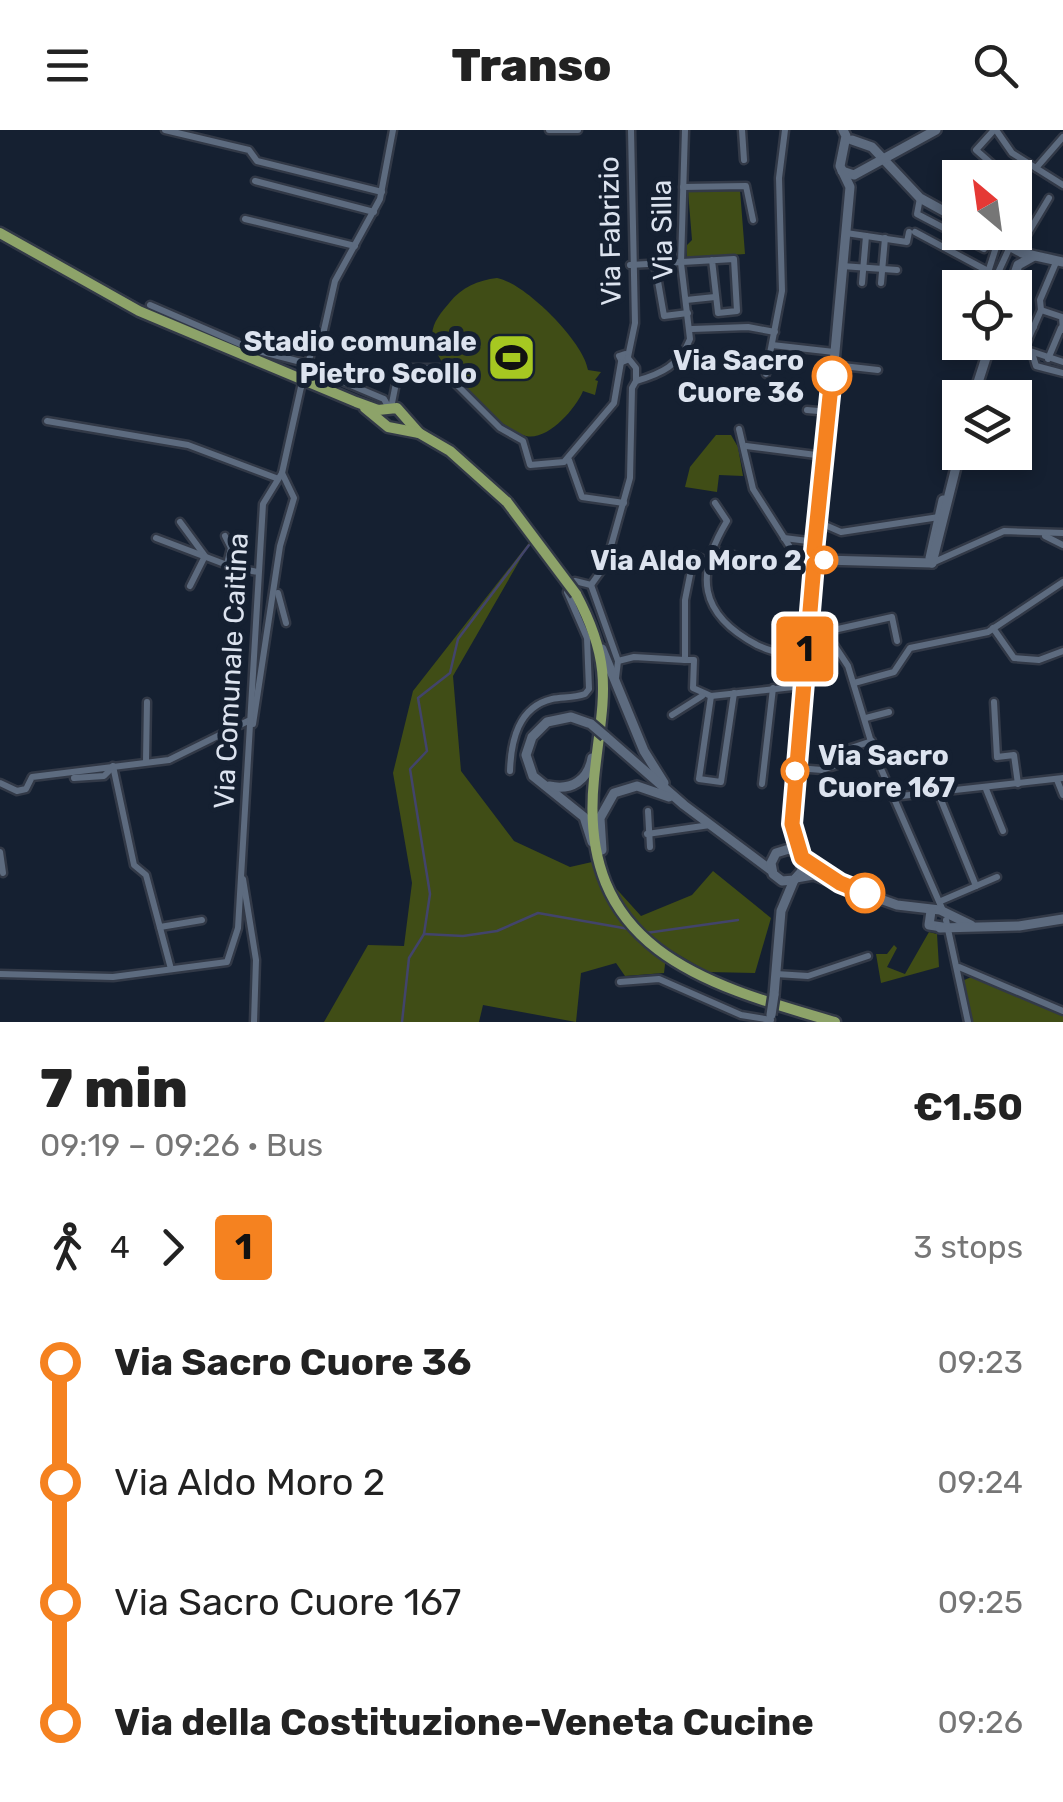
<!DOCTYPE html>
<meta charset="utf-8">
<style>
:root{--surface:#fff;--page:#f6f6f6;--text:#222;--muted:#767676}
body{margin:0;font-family:Rubik,sans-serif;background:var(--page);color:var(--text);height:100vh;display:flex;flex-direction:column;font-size:38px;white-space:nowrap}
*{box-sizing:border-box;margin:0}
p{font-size:32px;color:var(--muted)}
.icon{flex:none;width:55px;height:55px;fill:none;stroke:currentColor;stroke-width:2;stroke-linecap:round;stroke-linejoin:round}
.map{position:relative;height:892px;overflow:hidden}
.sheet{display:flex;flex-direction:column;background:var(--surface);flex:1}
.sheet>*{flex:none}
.badge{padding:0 20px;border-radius:8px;font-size:35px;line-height:65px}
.needle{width:65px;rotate:331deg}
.buttons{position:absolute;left:942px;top:30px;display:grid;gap:20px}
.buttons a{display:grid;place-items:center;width:90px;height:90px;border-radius:0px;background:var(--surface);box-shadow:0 5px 15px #0003;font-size:50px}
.map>.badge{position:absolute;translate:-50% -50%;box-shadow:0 0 0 5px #fff}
.legs{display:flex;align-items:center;gap:15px;height:110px;padding:0 40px;font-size:32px}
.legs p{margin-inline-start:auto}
.summary{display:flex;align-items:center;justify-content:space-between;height:170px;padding:0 40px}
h1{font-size:55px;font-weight:800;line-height:75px}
ul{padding:0 40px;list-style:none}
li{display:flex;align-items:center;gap:35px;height:120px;font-size:38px}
li i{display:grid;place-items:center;width:15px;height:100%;margin:0 12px;background:currentColor}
li i::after{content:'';width:25px;height:25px;margin:-12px;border:8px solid;border-radius:50%;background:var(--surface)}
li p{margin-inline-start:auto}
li:first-child i{background:linear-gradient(#0000 50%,currentColor 0)}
li:last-child i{background:linear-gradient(currentColor 50%,#0000 0)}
header{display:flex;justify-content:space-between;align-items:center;height:130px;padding:0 40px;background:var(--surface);font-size:45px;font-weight:800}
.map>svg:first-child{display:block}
.green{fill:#404d16}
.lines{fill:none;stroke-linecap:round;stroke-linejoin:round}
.stream{stroke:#42446b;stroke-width:2.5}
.street-casing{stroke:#323947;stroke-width:11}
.secondary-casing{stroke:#323947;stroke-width:14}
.primary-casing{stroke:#323947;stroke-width:15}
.street{stroke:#5d6b7f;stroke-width:6}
.secondary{stroke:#5d6b7f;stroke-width:9}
.primary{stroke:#8da369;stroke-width:10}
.street-bridge-casing{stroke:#323947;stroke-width:11;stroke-linecap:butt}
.secondary-bridge-casing{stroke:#323947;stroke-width:14;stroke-linecap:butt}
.primary-bridge-casing{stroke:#323947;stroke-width:15;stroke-linecap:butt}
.street-bridge{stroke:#5d6b7f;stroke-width:6}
.secondary-bridge{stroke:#5d6b7f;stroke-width:9}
.primary-bridge{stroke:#8da369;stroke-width:10}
.line-1-casing{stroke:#fff;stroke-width:22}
.line-1{stroke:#f58220;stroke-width:15}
.stop-1-dot{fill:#fff;stroke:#f58220;stroke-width:5}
.labels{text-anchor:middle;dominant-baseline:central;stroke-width:10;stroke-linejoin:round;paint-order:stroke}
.street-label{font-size:28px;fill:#dce3ef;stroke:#152031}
.poi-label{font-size:28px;font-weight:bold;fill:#dce3ef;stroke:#152031;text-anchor:end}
.stop-label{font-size:28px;font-weight:bold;fill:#dce3ef;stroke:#152031;text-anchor:end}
</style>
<header><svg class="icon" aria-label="menu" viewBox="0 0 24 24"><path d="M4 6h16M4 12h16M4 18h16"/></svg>Transo<svg class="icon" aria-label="search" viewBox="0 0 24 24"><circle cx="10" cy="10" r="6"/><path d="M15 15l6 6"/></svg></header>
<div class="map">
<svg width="1063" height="892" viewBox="0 0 1063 892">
<rect width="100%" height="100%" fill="#152031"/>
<g class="green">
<path d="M710,60H740L745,124L687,128L686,116L692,110L688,61Z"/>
<path d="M497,148C525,153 584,212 588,240L601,242L595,250L598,251L595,265L583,261C575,280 547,311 526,306C500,299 430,234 432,205C433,191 441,183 450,172C461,158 478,150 497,148Z"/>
<path d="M716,305H731L738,317L743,346L719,345L717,362L685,357L690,337Z"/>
<path d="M532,409L453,546L461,641L514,711L570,737L592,732L641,786L692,765L713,741L771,788L755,843L708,842L667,818L664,843L625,846L616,833L581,843L576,892L483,875L479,892H324L368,815L404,816L412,753L393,643L413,561Z"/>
<path d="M929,802L937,804L939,837L881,853L876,824H887L894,815L897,818L887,837L905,844Z"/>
<path d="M976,845L1063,884V892H969L962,851Z"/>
</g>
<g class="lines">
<g class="stream">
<path d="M646,803L738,790"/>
<path d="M424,804L463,806L497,801L538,783L629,799"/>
<path d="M402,892L409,828L424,804L430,764L410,639L427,621L418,568L450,543L458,509L529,415"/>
</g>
<defs>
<g id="street">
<path d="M165,0L249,20L257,31L382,62"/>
<path d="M549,0H578"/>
<path d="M742,0L744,30"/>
<path d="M994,0L976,20L1008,48"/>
<path d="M996,0L1012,23L1063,55"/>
<path d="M1036,38L1063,7"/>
<path d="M255,51L374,82"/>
<path d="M683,57L746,56L753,90"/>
<path d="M920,68L917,84L984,119L988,105"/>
<path d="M245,89L355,116"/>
<path d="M915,102L986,140"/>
<path d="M846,103L907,112L909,102"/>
<path d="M1018,120L1049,68"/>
<path d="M655,134L664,186L688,183"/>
<path d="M630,135L734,129L737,181L718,183L712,130"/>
<path d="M842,136L897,140"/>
<path d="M862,153L866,106"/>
<path d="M881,153L885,108"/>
<path d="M983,158L998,111"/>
<path d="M991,158L1008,121"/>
<path d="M686,170L715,167"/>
<path d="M150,175L254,220L309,234"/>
<path d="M1041,180L1040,170L1057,130"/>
<path d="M1015,189L1034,197"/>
<path d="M692,199L748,197L775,202"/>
<path d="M1063,200L1062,187L1041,180L1024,219L1063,232"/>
<path d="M772,215L834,222"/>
<path d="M1032,223L1036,236L1063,243"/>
<path d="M625,224L627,230L622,232L619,226Z"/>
<path d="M628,227L635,193L631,0"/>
<path d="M628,228L636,238V251"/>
<path d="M1048,229L1061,198"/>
<path d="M834,235L878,240"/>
<path d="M308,237L384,269L389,278"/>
<path d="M766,244L782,161L779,48L785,0"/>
<path d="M306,245L312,217L324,200L335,151L380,69L393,0"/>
<path d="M391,278L398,243L406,238H440L500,298L523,311L530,335L564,332L614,273L621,232"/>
<path d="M807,280L829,282"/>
<path d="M47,291L188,315L276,348"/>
<path d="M739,299L753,359L797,428L813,430"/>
<path d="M746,316L824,326"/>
<path d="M569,330L582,367L624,373"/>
<path d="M715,373L727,391C695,444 698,484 757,515C774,523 794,525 803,543"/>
<path d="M180,392L205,426L190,456"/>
<path d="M818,392L841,402L939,387"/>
<path d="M225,406L231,418L227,434"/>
<path d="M1045,406L1063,415"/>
<path d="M156,408L235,438L258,442"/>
<path d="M784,408L816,412"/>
<path d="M712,420L752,429"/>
<path d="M707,431L694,425L685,470V530H694L693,558L711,566L802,556"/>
<path d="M932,433L1004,401L1063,403"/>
<path d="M591,455L606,434L630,348L632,258L636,251C661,244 680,235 690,209L681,133L685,0"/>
<path d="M591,455L618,531L616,548"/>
<path d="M278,463L286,493"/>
<path d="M809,477L848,536L875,625L944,783"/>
<path d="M993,498L1014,528L1039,530L1063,521"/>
<path d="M829,501L892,487L897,511"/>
<path d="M780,523L794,521L806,510"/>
<path d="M618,531L634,527L685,530"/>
<path d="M854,553L894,542L910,518L988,502L1063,452"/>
<path d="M711,566L699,649L721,652L734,563"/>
<path d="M994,572L997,627L1014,625L1018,654"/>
<path d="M672,585L702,566"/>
<path d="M866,588L889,582"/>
<path d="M253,594L280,416L294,368L282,343"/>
<path d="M146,631L147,572"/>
<path d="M113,636L134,735L146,745L171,839"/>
<path d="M797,638L822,640L837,635L845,620L872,611"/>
<path d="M510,641C511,611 518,577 552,569C563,567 574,568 585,564L589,559L587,508L567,462L575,451L591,455"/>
<path d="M74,648L104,646L112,638"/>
<path d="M1057,650L1063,665"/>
<path d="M0,653L17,661L26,659L32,647L169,630L248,591"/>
<path d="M762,654L773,558"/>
<path d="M986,659L1003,701"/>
<path d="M939,665L976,756"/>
<path d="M892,667L1063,648"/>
<path d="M648,681L650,717"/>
<path d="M647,704L710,695"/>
<path d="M0,722L3,743"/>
<path d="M243,749L256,830L254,892"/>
<path d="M941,771L997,747"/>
<path d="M946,790L968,892"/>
<path d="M160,797L202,790"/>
<path d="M959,837L1063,881"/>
<path d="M0,844L113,847L227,832L238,798L263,374L282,343L301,257"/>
<path d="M776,844L808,846L868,826"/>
<path d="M620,852L659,849L741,885L771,890"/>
</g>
<g id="secondary">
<path d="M852,10L872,17L920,68L960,90"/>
<path d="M842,41L854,45L936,0"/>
<path d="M984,102L1022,123L1063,132"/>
<path d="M1010,158L1018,135L1034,126"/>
<path d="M973,268L991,212"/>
<path d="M954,326L960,300"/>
<path d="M932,433L930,428L943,370"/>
<path d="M813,435L824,430L932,433L960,321"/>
<path d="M602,519L644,621L664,653"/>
<path d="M591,594L571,587L547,592L532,607L526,625L533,646L584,687L592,712"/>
<path d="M605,606L684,675L772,741"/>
<path d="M549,656C572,661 588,650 592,628"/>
<path d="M602,720L600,688L614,663L637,656L669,667"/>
<path d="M799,724L789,719L776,723L771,733L773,744L782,751L794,750L802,741L801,728"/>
<path d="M796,748L813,745L897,775L940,780L971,795"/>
<path d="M840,753L801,728L792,694L850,57L840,36L846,6L843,0"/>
<path d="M931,781L929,795L942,797"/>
<path d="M940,798L1019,796L1063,789"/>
<path d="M774,865L781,781L794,750"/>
</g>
<g id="primary">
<path d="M0,103L139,181L356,272L378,280L397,278L419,303"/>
<path d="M365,278L388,297L419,303L450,321L507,372"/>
<path d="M576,464C616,539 602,570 594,649C577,819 703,854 835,892"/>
</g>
</defs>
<use href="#street" class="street-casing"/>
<use href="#secondary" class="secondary-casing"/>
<use href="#primary" class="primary-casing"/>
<use href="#street" class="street"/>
<use href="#secondary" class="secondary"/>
<use href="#primary" class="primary"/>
<defs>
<path id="street-bridge" d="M301,257L306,245"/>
<g id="secondary-bridge">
<path d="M591,594L605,606"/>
<path d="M771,885L774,865"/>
</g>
<path id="primary-bridge" d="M507,372L576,464"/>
</defs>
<use href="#street-bridge" class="street-bridge-casing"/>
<use href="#secondary-bridge" class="secondary-bridge-casing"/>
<use href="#primary-bridge" class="primary-bridge-casing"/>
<use href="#street-bridge" class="street-bridge"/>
<use href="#secondary-bridge" class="secondary-bridge"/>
<use href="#primary-bridge" class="primary-bridge"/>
</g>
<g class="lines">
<defs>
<path id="line-1" d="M832,246L814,421L824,430L814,434L792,694L802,728L840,753L865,763"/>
</defs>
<use href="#line-1" class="line-1-casing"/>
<use href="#line-1" class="line-1"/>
</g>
<defs>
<symbol id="stadium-square" viewBox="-11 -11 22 22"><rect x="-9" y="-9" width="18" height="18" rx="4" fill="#a6c821" stroke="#152031"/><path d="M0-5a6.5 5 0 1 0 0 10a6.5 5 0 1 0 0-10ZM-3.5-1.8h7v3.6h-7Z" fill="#111"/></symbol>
</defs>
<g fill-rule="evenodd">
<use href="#stadium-square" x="484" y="200" width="55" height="55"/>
</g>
<g class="stop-1-dot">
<circle cx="832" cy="246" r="18"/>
<circle cx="824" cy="430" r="12"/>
<circle cx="795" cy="641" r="12"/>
<circle cx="865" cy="763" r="18"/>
</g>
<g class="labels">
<g class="street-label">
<text transform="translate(662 100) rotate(-91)">Via Silla</text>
<text transform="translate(610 101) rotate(-91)">Via Fabrizio</text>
<text transform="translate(231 541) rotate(-87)">Via Comunale Caitina</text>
</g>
<g class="poi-label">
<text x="477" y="211">Stadio comunale<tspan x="477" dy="32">Pietro Scollo</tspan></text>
</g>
<g class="stop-label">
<text x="804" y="230">Via Sacro<tspan x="804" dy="32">Cuore 36</tspan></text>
<text x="802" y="430">Via Aldo Moro 2</text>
<text x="818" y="625" text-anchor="start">Via Sacro<tspan x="818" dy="32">Cuore 167</tspan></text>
</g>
</g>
</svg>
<div class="buttons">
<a><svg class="needle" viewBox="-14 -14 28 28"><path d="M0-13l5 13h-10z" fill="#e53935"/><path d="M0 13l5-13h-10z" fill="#767676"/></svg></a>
<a><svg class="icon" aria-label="locate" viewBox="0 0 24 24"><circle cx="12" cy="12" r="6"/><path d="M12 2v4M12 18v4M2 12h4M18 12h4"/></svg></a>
<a><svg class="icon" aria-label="layers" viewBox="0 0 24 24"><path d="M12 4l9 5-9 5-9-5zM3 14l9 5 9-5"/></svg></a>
</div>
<b class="badge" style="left:805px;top:519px;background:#f58220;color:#111">1</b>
</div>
<section class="sheet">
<div class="summary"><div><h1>7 min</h1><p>09:19 – 09:26 · Bus</p></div><b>€1.50</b></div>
<div class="legs"><svg class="icon" aria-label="walk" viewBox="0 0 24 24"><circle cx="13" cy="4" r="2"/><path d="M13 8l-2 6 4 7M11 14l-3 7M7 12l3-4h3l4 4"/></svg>4<svg class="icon" aria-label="forward" viewBox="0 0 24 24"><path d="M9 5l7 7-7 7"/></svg><b class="badge" style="background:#f58220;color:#111">1</b><p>3 stops</p></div>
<ul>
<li><i style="color:#f58220"></i><b>Via Sacro Cuore 36</b><p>09:23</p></li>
<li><i style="color:#f58220"></i><span>Via Aldo Moro 2</span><p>09:24</p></li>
<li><i style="color:#f58220"></i><span>Via Sacro Cuore 167</span><p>09:25</p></li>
<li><i style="color:#f58220"></i><b>Via della Costituzione-Veneta Cucine</b><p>09:26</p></li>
</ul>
</section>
